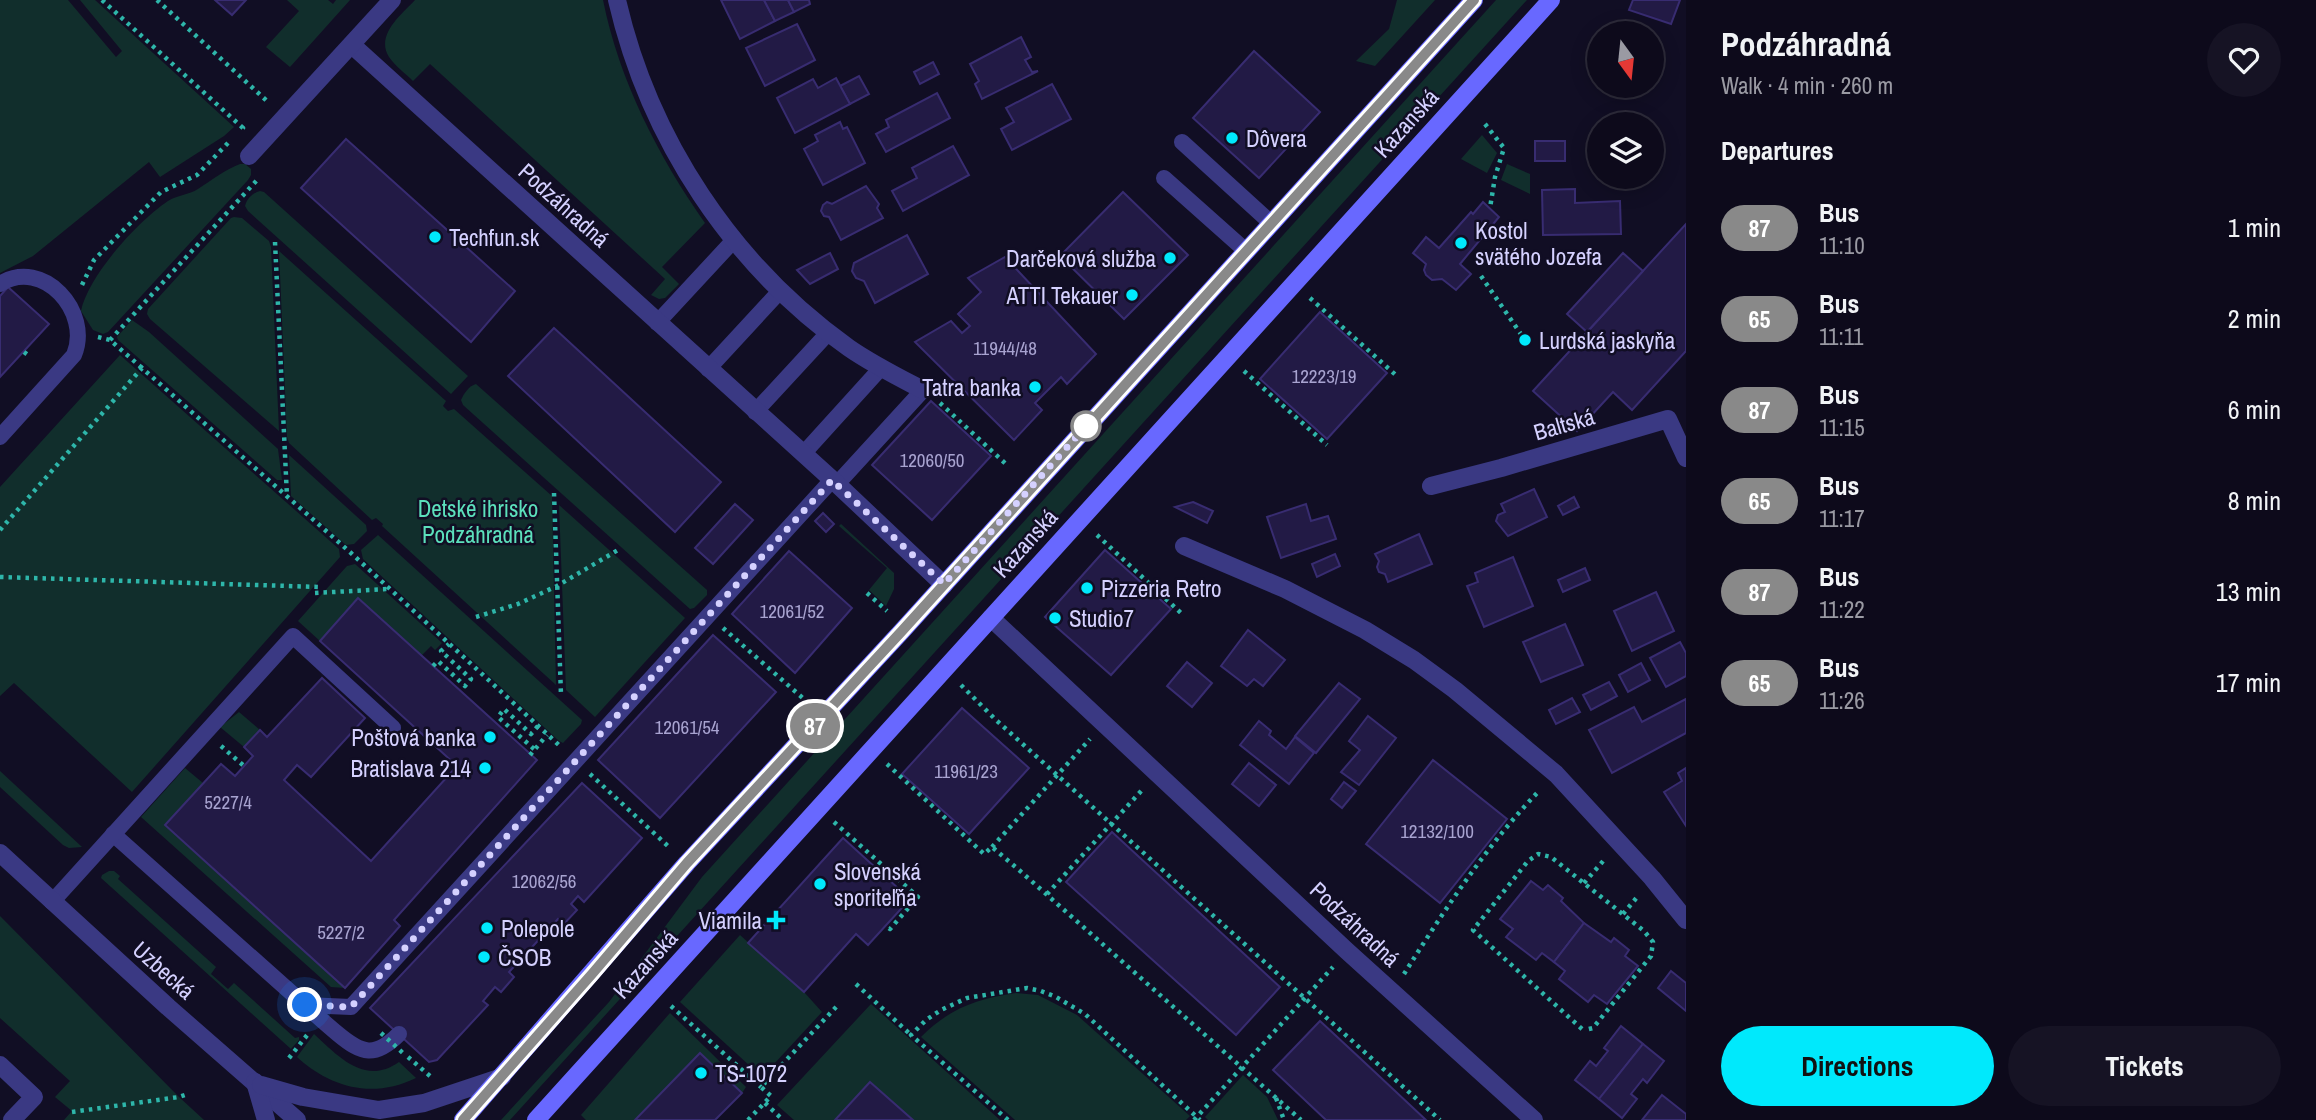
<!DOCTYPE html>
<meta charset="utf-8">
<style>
:root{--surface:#0d0a1b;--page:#161324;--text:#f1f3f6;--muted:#9a9aa3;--line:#2d2b3a;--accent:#00e9fc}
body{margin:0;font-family:"Archivo Narrow",sans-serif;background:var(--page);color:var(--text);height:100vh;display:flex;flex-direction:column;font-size:26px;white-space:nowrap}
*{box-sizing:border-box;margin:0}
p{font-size:23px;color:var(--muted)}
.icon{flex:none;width:38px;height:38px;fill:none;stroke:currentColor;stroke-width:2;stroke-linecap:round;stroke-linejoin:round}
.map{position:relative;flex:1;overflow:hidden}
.details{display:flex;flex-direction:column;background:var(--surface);width:630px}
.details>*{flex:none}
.badge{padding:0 14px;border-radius:23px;font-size:24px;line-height:46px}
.needle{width:46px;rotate:165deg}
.fabs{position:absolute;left:1587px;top:21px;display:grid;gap:14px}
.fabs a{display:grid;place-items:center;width:77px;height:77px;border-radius:50%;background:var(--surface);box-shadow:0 4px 18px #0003,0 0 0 2px var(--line);font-size:35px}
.you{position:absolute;width:35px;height:35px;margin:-18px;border:5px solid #fff;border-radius:50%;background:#1a73e8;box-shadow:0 0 0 10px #1a73e833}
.map>.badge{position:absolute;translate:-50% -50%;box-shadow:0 0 0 4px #fff}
h2{padding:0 35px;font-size:26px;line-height:63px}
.round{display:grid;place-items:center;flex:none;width:74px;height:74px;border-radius:37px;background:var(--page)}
.headline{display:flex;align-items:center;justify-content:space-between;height:119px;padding:0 35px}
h1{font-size:33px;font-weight:800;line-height:52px}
.primary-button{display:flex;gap:14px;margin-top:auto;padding:14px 35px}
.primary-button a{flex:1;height:80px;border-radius:42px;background:var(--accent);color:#111;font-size:28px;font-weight:800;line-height:80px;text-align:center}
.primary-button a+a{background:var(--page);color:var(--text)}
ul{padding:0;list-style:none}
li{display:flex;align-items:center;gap:21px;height:91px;padding:0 35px}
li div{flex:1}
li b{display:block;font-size:26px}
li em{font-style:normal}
li .badge{min-width:77px;font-weight:700;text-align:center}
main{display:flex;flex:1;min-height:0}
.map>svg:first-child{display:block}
.green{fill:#112e2c}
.building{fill:#221a45;stroke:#382c71;stroke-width:2}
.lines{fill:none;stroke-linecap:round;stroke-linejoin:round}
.path{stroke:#2eb6aa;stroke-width:4.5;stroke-dasharray:3.5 5;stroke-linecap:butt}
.service{stroke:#3a3983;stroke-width:16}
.minor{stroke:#3a3983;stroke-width:18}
.secondary{stroke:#6868ff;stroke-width:18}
.path-bridge{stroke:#2eb6aa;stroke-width:4.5;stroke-dasharray:3.5 5;stroke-linecap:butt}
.line-casing{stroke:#fff;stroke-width:16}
.line{stroke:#898989;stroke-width:10}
.walk{stroke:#d5d1ff;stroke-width:7;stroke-dasharray:0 12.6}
.poi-dot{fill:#00e9fc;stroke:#110e24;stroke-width:2.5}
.stop-dot{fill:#fff;stroke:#898989;stroke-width:3.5}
.labels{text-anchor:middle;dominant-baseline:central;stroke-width:5;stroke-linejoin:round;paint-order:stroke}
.number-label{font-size:19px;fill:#a8a3d0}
.street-label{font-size:23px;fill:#d5d1ff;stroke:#110e24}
.poi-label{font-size:23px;fill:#d5d1ff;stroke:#110e24;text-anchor:start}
.park-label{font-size:23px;fill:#5ce0bc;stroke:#110e24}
</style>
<main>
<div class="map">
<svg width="1686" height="1120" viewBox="0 0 1686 1120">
<rect width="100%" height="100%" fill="#110e24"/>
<g class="green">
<path d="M0,0H68L116,57L122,51L80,0H95L234,127L224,136L160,177L149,162L33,256L0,273Z"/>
<path d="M287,0H328L333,4L336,0H350L290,67L266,47L299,11Z"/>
<path d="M415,0H603C619,80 658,156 705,223L662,267L679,284L665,298L659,299L651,295L665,279L430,64L413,81C406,74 395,66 389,57C375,35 402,14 415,0Z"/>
<path d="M1397,0H1435L1375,66L1356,61L1389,29Z"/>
<path d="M1496,0H1527L510,1120H501L609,1002L702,877Z"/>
<path d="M1482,135L1497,153L1487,173L1461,159Z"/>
<path d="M240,164H245L251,169V175L248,180L108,332L103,334L93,330L81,311C88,276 138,221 168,201C177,195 189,195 198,189C212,180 224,170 240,164Z"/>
<path d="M1507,164L1530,174V194L1501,180Z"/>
<path d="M260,191L264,192L468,376L451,394L248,211L245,206C247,198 253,193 260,191Z"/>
<path d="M234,217L242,218L269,241L271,247L279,431L150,319L147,314L148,309L231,218Z"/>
<path d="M279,251L446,401L443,406L448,411L454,409L552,496L556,685L382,526L383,524L376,518L372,520L289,443L287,437Z"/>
<path d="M132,320L149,332L278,449L282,480H277L118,340L117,337Z"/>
<path d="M120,355L339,549L340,557L132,792L14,683L0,696V487Z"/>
<path d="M476,384L707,590V595L694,608L690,609L463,405L461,400C464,393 469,386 476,384Z"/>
<path d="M289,455L366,525L367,531L354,544L346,545L291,496Z"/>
<path d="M559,505L685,618L595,717L566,690Z"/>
<path d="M841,524L894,573V589L886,606L869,590L887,568L839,526Z"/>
<path d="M378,535L582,720L581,724L563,743L559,741L363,559L361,550Z"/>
<path d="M355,564L442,643L435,650L431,646L421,656L358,598L320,641L298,621L347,566Z"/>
<path d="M239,712L260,730L244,747L220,727Z"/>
<path d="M185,768L203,783L166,825L345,988L331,987L141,817Z"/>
<path d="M0,771L82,847L69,848L63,845L0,787Z"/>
<path d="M109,871H114L120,876L118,879L216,967L211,974L228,989L234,983L295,1038L299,1037V1040L291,1049L101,878L102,875Z"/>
<path d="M0,916L179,1097L204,1120H64L72,1111L55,1097L70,1081L0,1018Z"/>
<path d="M740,935L804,992L822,1012L762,1077L680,1002Z"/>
<path d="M1016,993L1038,995L1077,1015L1190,1116L1186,1120H1015L921,1037C950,1008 976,999 1016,993Z"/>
<path d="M871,1004L1000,1120H913L870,1082L835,1120H794L777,1105Z"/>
<path d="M670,1013L746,1087L742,1093L700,1053L635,1120H586L581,1115Z"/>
<path d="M314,1034C339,1057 365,1086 399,1062L416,1078C373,1099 331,1088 297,1057Z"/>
<path d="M1243,1075L1267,1097L1278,1120H1208L1205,1117Z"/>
</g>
<g class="building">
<path d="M215,0H246L232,15Z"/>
<path d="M721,0H764L775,21L740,39Z"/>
<path d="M764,0H788L794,12L775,21Z"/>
<path d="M788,0H809L810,4L794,12Z"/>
<path d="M1633,0H1680L1671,24L1629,10Z"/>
<path d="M797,24L815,60L765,86L746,48Z"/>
<path d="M1021,37L1031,57L1025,60L1032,72L1038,71L982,99L975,84L979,81L970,64Z"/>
<path d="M1254,51L1320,112L1259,178L1193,118Z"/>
<path d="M933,62L939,74L920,84L914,72Z"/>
<path d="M859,76L869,94L850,104L840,86Z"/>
<path d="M836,78L850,104L795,133L777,98L813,79L818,88Z"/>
<path d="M1052,84L1071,119L1012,150L1001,129L1014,122L1006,108Z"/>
<path d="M937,93L950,118L886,152L876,134L889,127L886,120Z"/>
<path d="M840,122L843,129L847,127L865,163L823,185L804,149L818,141L815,135Z"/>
<path d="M346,139L515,291L471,342L301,188Z"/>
<rect x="1535" y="141" width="30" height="20"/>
<path d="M953,146L969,175L903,211L892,191L917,178L912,168Z"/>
<path d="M866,186L879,204L877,208L883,218L841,240L829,217L824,216L821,211L823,205L827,202L832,204Z"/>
<path d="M1575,189V203L1620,201L1621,234L1543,235L1542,190Z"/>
<path d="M1123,192L1188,255L1124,319L1060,256Z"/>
<path d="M1483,202L1499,217L1460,264L1471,274L1456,290L1442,279L1432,280L1426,275L1424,270L1426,264L1413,253L1426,237L1439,248L1471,212L1473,214Z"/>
<path d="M1686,224V351L1632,410L1613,392L1577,431L1533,391Z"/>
<path d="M907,235L928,274L875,303L864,281L856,278L852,271L854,263Z"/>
<path d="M830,253L838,269L810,284L797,270Z"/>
<path d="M1623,253L1643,271L1587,332L1567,314Z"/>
<path d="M1005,257L1096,354L1067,384L1061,377L1035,403L1042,410L1014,440L915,342L951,321L962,333L970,326L958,314L981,292L968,278Z"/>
<path d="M8,287L49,324L0,377V296Z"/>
<path d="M1320,312L1387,373L1327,439L1260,379Z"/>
<path d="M554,328L721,482L675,532L508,376Z"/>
<path d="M931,401L991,456L932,520L872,465Z"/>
<path d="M1534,489L1547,517L1508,536L1496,521L1498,515L1505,512L1501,504Z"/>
<path d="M1574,497L1579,507L1563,515L1558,506Z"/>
<path d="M1193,502L1213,511L1207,523L1175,507Z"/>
<path d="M735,504L753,520L713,564L695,548Z"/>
<path d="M1306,504L1311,521L1328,516L1336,539L1281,558L1267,517Z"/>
<path d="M823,513L834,524L826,532L815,521Z"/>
<path d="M1419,534L1432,564L1388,582L1385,574L1379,572L1377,567L1379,561L1375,554Z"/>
<path d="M1105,550L1171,609L1111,675L1045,617Z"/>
<path d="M789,551L852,608L795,673L732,614Z"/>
<path d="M1335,554L1340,566L1317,577L1312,564Z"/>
<path d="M1513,557L1533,606L1484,627L1467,586L1478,582L1475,573Z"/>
<path d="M1585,568L1590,580L1563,592L1558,580Z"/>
<path d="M1656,592L1674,631L1632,651L1614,611Z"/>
<path d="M358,598L537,760L394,920L400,926L345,988L165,825L221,764L235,776L253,756L244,747L260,730L267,737L322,678L365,718L311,777L297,765L284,780L371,861L457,766L320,641Z"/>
<path d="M1565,624L1583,665L1541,682L1523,642Z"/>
<path d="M1248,630L1285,660L1263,686L1254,679L1247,686L1221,666Z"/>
<path d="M713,635L776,692L660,818L598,760Z"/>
<path d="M1680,642L1686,653V676L1666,687L1650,658Z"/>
<path d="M1187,662L1212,683L1192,707L1167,686Z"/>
<path d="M1641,663L1650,680L1628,692L1619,675Z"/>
<path d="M1609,682L1617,696L1591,710L1583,695Z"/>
<path d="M1339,683L1360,699L1316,753L1295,736Z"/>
<path d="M1572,698L1580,712L1556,724L1549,710Z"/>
<path d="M1686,699V733L1612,773L1589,730L1634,707L1642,722Z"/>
<path d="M962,708L1029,768L969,834L902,774Z"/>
<path d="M1368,716L1396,738L1359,785L1341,772L1360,750L1349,741Z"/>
<path d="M1259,721L1271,731L1269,735L1286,749L1295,737L1314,753L1289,784L1240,745Z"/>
<path d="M1433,760L1507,819L1440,903L1366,844Z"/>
<path d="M1249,763L1276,785L1259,806L1232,784Z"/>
<path d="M1686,768V826L1664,792L1682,781L1678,773Z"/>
<path d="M1344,782L1356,791L1342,808L1331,799Z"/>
<path d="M582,783L642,838L584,902L578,896L571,904L577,910L564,924L558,919L509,972L514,977L501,992L495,987L483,1001L488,1005L437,1060L429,1062L370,1008Z"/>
<path d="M1112,832L1280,987L1236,1035L1066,882Z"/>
<path d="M843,838L910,899L868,945L856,934L804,992L748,943Z"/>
<path d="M1531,881L1543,890L1548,885L1563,898L1561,901L1584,923L1554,962L1542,953L1536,960L1506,937L1513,929L1500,919Z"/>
<path d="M1584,923L1611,942L1614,938L1629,950L1625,956L1638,966L1607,1004L1594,995L1588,1002L1559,979L1565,971L1554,962Z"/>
<path d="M1671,971L1686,983V1011L1658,988Z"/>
<path d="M1320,1021L1362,1060L1426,1120H1326L1273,1070Z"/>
<path d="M1621,1026L1643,1044L1599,1099L1575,1080L1590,1061L1596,1066L1608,1051L1604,1048Z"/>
<path d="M1643,1044L1664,1061L1647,1083L1643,1079L1631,1094L1637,1099L1622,1118L1599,1099Z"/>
<path d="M700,1053L742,1093L715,1120H635Z"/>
<path d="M870,1082L913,1120H835Z"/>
<path d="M1662,1095L1686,1114V1120H1642Z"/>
</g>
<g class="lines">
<g class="path">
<path d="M102,0L243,128L242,129"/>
<path d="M157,0L267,101"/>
<path d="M1485,124L1504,148L1495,177L1490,208"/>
<path d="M275,242L287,497"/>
<path d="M1481,276L1525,340"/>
<path d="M82,285L94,260L161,192L197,175L228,143"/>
<path d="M1310,298L1398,377"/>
<path d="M98,337L110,340L142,368"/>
<path d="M110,340L259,178"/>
<path d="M24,352L28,355"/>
<path d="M1244,371L1327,445"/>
<path d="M940,403L1007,465"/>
<path d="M554,493L561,695"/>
<path d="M0,530L142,368L351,553L561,747"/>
<path d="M1097,535L1181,613"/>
<path d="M0,577L320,587"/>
<path d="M315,593L388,589"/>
<path d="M867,593L887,611"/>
<path d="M476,617L518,604L557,586L618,550"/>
<path d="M723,628L805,700"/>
<path d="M433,666L438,661L465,686L471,679L441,651L449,644"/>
<path d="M961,685L996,720L1440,1120"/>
<path d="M221,746L244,766"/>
<path d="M534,749L498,717L504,709L531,734L538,726"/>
<path d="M530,755L547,735"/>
<path d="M887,764L984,854L992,847L1019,870L1301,1120"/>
<path d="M590,774L669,847"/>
<path d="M834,822L918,897L890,929L886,926"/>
<path d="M992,847L1090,739"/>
<path d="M1584,883L1604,860"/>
<path d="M1047,894L1143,789"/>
<path d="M1623,914L1638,896"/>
<path d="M1404,974C1443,912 1489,842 1540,790"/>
<path d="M856,984L911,1035"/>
<path d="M671,1006L761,1087"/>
<path d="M1582,1029L1473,930L1528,861L1538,854L1551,857L1644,931L1653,942L1651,956L1593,1028L1585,1030"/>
<path d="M408,1057L430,1076"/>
<path d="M289,1058L308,1034"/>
<path d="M1276,1098L1284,1120"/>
<path d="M765,1103L783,1120"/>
<path d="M72,1112L179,1097L185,1095"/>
<path d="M748,1120L771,1096L761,1087L837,1006"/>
<path d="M1008,1120L911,1035L926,1020L941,1010L967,998L1027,988L1041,991L1056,997L1085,1014L1200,1120"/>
<path d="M1194,1120L1333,967"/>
</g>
<g class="service">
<path d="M1182,142L1271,223"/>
<path d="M1164,178L1246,251"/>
<path d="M0,284C43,257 92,312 74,355L0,437"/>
<path d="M657,323L734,240"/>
<path d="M708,369L780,291"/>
<path d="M755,412L828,333"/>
<path d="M803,454L881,368"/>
<path d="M837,484L923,390"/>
<path d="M113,834L305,1005L351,1007L832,480"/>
<path d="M52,902L293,636L393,728"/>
<path d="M305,1005C316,1015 327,1025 338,1034C362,1054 375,1058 399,1034"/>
</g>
<g class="minor">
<path d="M617,0C649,139 732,265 849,348C872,364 898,377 923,390"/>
<path d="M352,45L837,484L944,585"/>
<path d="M249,156L392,0"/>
<path d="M1431,486L1501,468L1668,419L1686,458"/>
<path d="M1184,546L1285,589L1365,630L1414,660L1455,690L1556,774L1652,878L1686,920"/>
<path d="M991,618L1347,951L1534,1120"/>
<path d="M0,853L168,1007L297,1120"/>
<path d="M0,1065L34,1097L12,1120"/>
<path d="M255,1082L266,1120"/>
<path d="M261,1085L303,1097L379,1110L424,1103L502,1077"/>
</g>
<g class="secondary">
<path d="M463,1120L687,863L901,632L1474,0"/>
<path d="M536,1120L1551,0"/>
</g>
<path class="path-bridge" d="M381,1033L404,1054"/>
</g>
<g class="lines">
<defs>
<path id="line" d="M463,1120L592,974L687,863L901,632L1474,0"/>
</defs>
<use href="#line" class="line-casing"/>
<use href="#line" class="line"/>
<path class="walk" d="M305,1005L351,1007L832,480L944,584L1088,424L1086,426"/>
</g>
<g class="poi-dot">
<circle cx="1232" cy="138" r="7"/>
<circle cx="435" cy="237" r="7"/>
<circle cx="1461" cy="243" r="7"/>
<circle cx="1170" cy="258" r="7"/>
<circle cx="1132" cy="295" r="7"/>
<circle cx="1525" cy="340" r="7"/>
<circle cx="1035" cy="387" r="7"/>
<circle cx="1087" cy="588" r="7"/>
<circle cx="1055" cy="618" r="7"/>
<circle cx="490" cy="737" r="7"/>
<circle cx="485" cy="768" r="7"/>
<circle cx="820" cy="884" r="7"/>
<path d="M772.5 909.5h7v7h7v7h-7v7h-7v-7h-7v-7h7z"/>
<circle cx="487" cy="928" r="7"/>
<circle cx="484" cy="957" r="7"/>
<circle cx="701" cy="1073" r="7"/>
</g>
<circle class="stop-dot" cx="1086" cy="426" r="14"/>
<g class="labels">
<g class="number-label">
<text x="1005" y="348">11944/48</text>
<text x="1324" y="376">12223/19</text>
<text x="932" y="460">12060/50</text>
<text x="792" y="611">12061/52</text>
<text x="687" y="727">12061/54</text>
<text x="966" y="771">11961/23</text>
<text x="228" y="802">5227/4</text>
<text x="1437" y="831">12132/100</text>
<text x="544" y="881">12062/56</text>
<text x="341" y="932">5227/2</text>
</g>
<g class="street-label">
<text transform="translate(1406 123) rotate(-48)">Kazanská</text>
<text transform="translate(564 205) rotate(42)">Podzáhradná</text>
<text transform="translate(1564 424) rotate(-16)">Baltská</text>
<text transform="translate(1025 543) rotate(-48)">Kazanská</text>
<text transform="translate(1355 924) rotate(43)">Podzáhradná</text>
<text transform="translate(645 964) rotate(-48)">Kazanská</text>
<text transform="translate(164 970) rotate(42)">Uzbecká</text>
</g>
<g class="poi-label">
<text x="1246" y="138">Dôvera</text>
<text x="1475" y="230">Kostol<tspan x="1475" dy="26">svätého Jozefa</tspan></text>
<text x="449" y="237">Techfun.sk</text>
<text x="1156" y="258" text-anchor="end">Darčeková služba</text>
<text x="1118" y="295" text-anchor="end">ATTI Tekauer</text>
<text x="1539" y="340">Lurdská jaskyňa</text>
<text x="1021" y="387" text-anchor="end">Tatra banka</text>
<text x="1101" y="588">Pizzeria Retro</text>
<text x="1069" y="618">Studio7</text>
<text x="476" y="737" text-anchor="end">Poštová banka</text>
<text x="471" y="768" text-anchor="end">Bratislava 214</text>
<text x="834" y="871">Slovenská<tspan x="834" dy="26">sporiteľňa</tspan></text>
<text x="762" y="920" text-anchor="end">Viamila</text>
<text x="501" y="928">Polepole</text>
<text x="498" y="957">ČSOB</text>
<text x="715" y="1073">TS-1072</text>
</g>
<g class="park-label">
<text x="478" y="508">Detské ihrisko<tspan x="478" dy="26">Podzáhradná</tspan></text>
</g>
</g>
</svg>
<div class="fabs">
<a><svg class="needle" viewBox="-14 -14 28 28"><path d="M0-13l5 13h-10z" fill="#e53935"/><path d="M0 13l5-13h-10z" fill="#9a9aa3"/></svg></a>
<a><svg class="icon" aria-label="layers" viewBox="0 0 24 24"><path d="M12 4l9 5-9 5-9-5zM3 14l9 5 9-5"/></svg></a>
</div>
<div class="you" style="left:305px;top:1005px"></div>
<b class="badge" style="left:815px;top:726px;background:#898989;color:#fff">87</b>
</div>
<section class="details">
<div class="headline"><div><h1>Podzáhradná</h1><p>Walk · 4 min · 260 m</p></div><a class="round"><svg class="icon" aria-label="heart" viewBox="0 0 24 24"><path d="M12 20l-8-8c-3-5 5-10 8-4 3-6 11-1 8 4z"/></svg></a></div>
<h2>Departures</h2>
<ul>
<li><span class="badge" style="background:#898989;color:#fff">87</span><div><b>Bus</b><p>11:10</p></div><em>1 min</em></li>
<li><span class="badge" style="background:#898989;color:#fff">65</span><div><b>Bus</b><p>11:11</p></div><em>2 min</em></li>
<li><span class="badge" style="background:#898989;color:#fff">87</span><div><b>Bus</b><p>11:15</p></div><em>6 min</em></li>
<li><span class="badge" style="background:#898989;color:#fff">65</span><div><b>Bus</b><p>11:17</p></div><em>8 min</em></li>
<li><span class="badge" style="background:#898989;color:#fff">87</span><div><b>Bus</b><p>11:22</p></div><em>13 min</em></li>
<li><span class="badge" style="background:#898989;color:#fff">65</span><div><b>Bus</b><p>11:26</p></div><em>17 min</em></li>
</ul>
<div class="primary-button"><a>Directions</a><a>Tickets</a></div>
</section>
</main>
